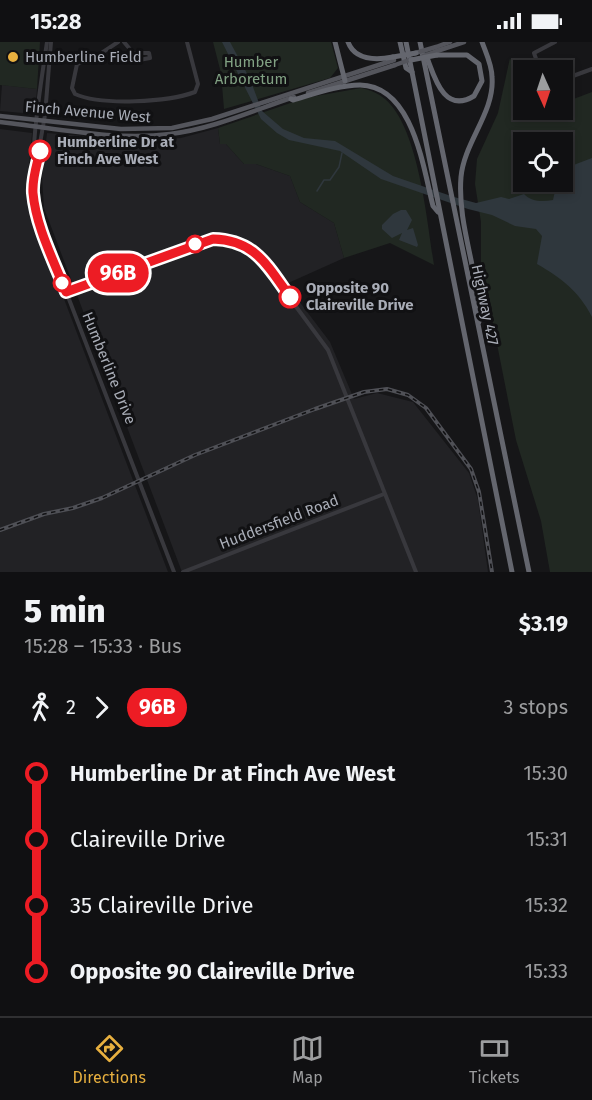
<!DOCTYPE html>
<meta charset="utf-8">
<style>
:root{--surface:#101012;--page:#19191b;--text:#f1f3f6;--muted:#9c9d9f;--line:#303032;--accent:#e8b03f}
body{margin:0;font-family:"Fira Sans",sans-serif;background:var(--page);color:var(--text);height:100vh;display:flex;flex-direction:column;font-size:22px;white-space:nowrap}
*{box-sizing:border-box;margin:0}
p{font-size:20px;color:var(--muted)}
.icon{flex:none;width:33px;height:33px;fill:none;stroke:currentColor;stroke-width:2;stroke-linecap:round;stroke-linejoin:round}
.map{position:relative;height:530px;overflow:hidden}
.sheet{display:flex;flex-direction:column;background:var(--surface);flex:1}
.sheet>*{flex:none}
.badge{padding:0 12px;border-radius:20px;font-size:21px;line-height:39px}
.needle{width:39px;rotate:177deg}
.tools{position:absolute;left:513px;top:18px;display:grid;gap:12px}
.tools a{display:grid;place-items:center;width:60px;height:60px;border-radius:0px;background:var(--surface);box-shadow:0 3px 9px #0003,0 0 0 2px var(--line);font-size:30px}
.map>.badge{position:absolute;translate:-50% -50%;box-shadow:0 0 0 3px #fff}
.legs{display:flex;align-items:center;gap:9px;height:66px;padding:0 24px;font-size:20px}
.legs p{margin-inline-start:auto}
.head{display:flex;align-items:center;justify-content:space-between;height:102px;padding:0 24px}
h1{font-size:33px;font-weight:800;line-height:45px}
ul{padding:0 24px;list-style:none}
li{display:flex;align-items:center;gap:21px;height:66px;font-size:22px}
li i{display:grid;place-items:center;width:9px;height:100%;margin:0 8px;background:currentColor}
li i::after{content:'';width:15px;height:15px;margin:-8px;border:4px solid;border-radius:50%;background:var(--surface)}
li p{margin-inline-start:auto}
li:first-child i{background:linear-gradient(#0000 50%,currentColor 0)}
li:last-child i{background:linear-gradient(currentColor 50%,#0000 0)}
.status{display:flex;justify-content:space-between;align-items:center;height:42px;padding:0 30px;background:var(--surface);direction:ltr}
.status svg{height:16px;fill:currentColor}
.tabs{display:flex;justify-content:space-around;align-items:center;height:84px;border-top:2px solid var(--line);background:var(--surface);font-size:16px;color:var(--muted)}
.tabs a{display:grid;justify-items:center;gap:3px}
.tabs .active{color:var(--accent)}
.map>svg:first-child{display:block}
.built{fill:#222225}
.green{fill:#212822;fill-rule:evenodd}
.water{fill:#2f373d}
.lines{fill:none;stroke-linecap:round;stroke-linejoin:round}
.stream{stroke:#2f373d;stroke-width:1.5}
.minor{stroke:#38383d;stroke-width:4}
.major{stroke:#54555c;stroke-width:4.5}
.highway{stroke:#64666e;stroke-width:5}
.rail-casing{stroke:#4f5056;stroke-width:4}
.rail{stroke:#111113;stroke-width:1.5;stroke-dasharray:4.5;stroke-linecap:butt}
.major-bridge{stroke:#54555c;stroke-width:4.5}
.highway-bridge{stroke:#64666e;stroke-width:5}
.line-1-casing{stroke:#fff;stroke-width:14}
.line-1{stroke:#ed1c24;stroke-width:9}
.poi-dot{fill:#e8b03f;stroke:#111113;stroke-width:2}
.stop-1-dot{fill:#fff;stroke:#ed1c24;stroke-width:3}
.labels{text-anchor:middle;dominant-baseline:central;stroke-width:6;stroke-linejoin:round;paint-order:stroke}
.poi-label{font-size:15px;fill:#a9adb7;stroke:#111113;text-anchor:start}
.park-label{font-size:15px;fill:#81a183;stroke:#111113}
.street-label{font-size:15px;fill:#a9adb7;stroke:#111113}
.stop-label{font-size:15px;font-weight:bold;fill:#a9adb7;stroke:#111113;text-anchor:start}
</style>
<div class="status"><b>15:28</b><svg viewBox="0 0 49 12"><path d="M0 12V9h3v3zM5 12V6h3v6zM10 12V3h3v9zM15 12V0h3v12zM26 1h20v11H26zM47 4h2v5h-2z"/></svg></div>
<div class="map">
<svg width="592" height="530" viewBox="0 0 592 530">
<rect width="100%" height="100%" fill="#161618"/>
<g class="built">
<path d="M2,43L37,47L35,72L0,69Z"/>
<path d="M218,86L220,102H226L244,122H256L290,134L300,160L334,181L344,216L286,242L330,300L354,357L377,351L413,360L469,431L478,458L488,530H182L44,166L42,135L47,91L144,99L181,96Z"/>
<path d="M0,87L32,91L27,145L32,173L168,530H0Z"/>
</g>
<g class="green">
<path d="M0,0H40L37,47L0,43Z"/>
<path d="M213,0H331L338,26L330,36L224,67L221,31Z"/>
<path d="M510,16L523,48L524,68H532L535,72L546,68H562L563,61L592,50V530H550L541,479L516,398L481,221V180L475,142L477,117L498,71ZM524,100H562V140H524Z"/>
<path d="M361,46C370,48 378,51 385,57C419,86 427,180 434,223L390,201L344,216L334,181L300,160L290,134L256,122H244L226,102H220L218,86L305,56Z"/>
</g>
<g class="water">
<path d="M222,0H230L250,37L262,69L283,87L304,96L335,99L393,134L454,155L476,161L501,155L509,157L524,152C531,160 543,160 553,158L557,140H562L563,127L592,116V275C579,249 561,236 537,222L542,194L536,187L515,184L492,173L468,167L381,137L340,109L289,98L277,91L261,77Z"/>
<path d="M401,168H406L412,178L407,188L413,186L418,203L417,205L399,198L402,191L392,196L382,187V183L393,172Z"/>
</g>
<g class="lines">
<path class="stream" d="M317,149L324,138H330L339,125L342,111"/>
<g class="minor">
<path d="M47,0C39,55 27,120 37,174L174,530"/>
<path d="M118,0L94,16L77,22L72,46L75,52C102,64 168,60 195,50L198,42L187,0"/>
<path d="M124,0L139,18L150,16L149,11H134"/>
<path d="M540,28L534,11L555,0"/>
<path d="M562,38L592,27"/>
<path d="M36,124L45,73L51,0"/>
<path d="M66,250L213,197L232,198L258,213L328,308L416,530"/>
<path d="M183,530L384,452"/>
</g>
<g class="major">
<path d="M436,5L450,0"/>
<path d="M437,9L464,0"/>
<path d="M308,51L395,23"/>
<path d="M0,74L121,87L172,86L212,77L394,18"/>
<path d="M0,80C56,86 114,99 170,92C213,87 254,68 294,55"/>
</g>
<g class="highway">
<path d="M335,0L345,39"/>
<path d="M348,0C355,19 377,18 393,15"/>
<path d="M400,0L406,26L412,30"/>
<path d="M406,0L512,530"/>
<path d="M420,0L529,530"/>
<path d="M426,13C434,33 443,73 474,54L482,39L479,22L467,13H437"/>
<path d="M291,57L293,58C314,52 339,43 360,43C413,44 423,125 433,164L438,170"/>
<path d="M479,280C480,232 457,184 461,135C464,100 495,70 492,35C492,23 486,11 482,0"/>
</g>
<defs>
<path id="rail" d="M0,488L44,472L73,466L102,456L195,413L315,367L364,350L387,347L408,353L426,366L471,427L479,450L492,530"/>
</defs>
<use href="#rail" class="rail-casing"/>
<use href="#rail" class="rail"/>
<g class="major-bridge">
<path d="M412,12L436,5"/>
<path d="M423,14L437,9"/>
<path d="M395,23L412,17"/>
</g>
<g class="highway-bridge">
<path d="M393,15L416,11"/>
<path d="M411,18L437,13"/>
</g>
</g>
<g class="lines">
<defs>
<path id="line-1" d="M40,109C37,123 32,136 33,151C36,185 54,219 66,250L213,197C255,198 267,223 290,255"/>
</defs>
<use href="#line-1" class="line-1-casing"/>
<use href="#line-1" class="line-1"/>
</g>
<circle class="poi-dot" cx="13" cy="15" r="6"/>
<g class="stop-1-dot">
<circle cx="40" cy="109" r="10"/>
<circle cx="195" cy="202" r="8"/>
<circle cx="62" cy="241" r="8"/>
<circle cx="290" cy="255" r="10"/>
</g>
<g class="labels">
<g class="poi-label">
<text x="25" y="15">Humberline Field</text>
</g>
<g class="park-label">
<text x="251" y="20">Humber<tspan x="251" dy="17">Arboretum</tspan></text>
</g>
<g class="street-label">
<text transform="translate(88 70) rotate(5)">Finch Avenue West</text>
<text transform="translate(485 263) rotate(78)">Highway 427</text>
<text transform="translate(109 326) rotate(68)">Humberline Drive</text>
<text transform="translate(279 480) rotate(-21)">Huddersfield Road</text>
</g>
<g class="stop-label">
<text x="57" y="100">Humberline Dr at<tspan x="57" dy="17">Finch Ave West</tspan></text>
<text x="306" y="246">Opposite 90<tspan x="306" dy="17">Claireville Drive</tspan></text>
</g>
</g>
</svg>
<div class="tools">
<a><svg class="needle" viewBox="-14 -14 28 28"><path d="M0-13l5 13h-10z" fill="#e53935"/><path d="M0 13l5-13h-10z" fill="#9c9d9f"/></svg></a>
<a><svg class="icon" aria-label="locate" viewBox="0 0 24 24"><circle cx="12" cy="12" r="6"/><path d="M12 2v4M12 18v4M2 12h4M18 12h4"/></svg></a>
</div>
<b class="badge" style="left:118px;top:231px;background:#ed1c24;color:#fff">96B</b>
</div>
<section class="sheet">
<div class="head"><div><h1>5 min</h1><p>15:28 – 15:33 · Bus</p></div><b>$3.19</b></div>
<div class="legs"><svg class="icon" aria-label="walk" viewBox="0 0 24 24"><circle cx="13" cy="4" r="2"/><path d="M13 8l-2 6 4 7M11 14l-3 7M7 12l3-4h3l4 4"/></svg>2<svg class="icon" aria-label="forward" viewBox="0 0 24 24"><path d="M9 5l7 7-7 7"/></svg><b class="badge" style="background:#ed1c24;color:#fff">96B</b><p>3 stops</p></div>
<ul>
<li><i style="color:#ed1c24"></i><b>Humberline Dr at Finch Ave West</b><p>15:30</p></li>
<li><i style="color:#ed1c24"></i><span>Claireville Drive</span><p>15:31</p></li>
<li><i style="color:#ed1c24"></i><span>35 Claireville Drive</span><p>15:32</p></li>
<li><i style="color:#ed1c24"></i><b>Opposite 90 Claireville Drive</b><p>15:33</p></li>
</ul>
</section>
<nav class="tabs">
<a class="active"><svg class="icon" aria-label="directions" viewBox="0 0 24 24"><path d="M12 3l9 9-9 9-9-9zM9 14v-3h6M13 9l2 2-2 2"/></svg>Directions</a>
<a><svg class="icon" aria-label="map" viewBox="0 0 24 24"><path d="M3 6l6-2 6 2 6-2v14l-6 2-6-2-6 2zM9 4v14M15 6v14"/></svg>Map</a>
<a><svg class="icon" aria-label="tickets" viewBox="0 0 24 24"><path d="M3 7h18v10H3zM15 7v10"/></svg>Tickets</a>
</nav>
